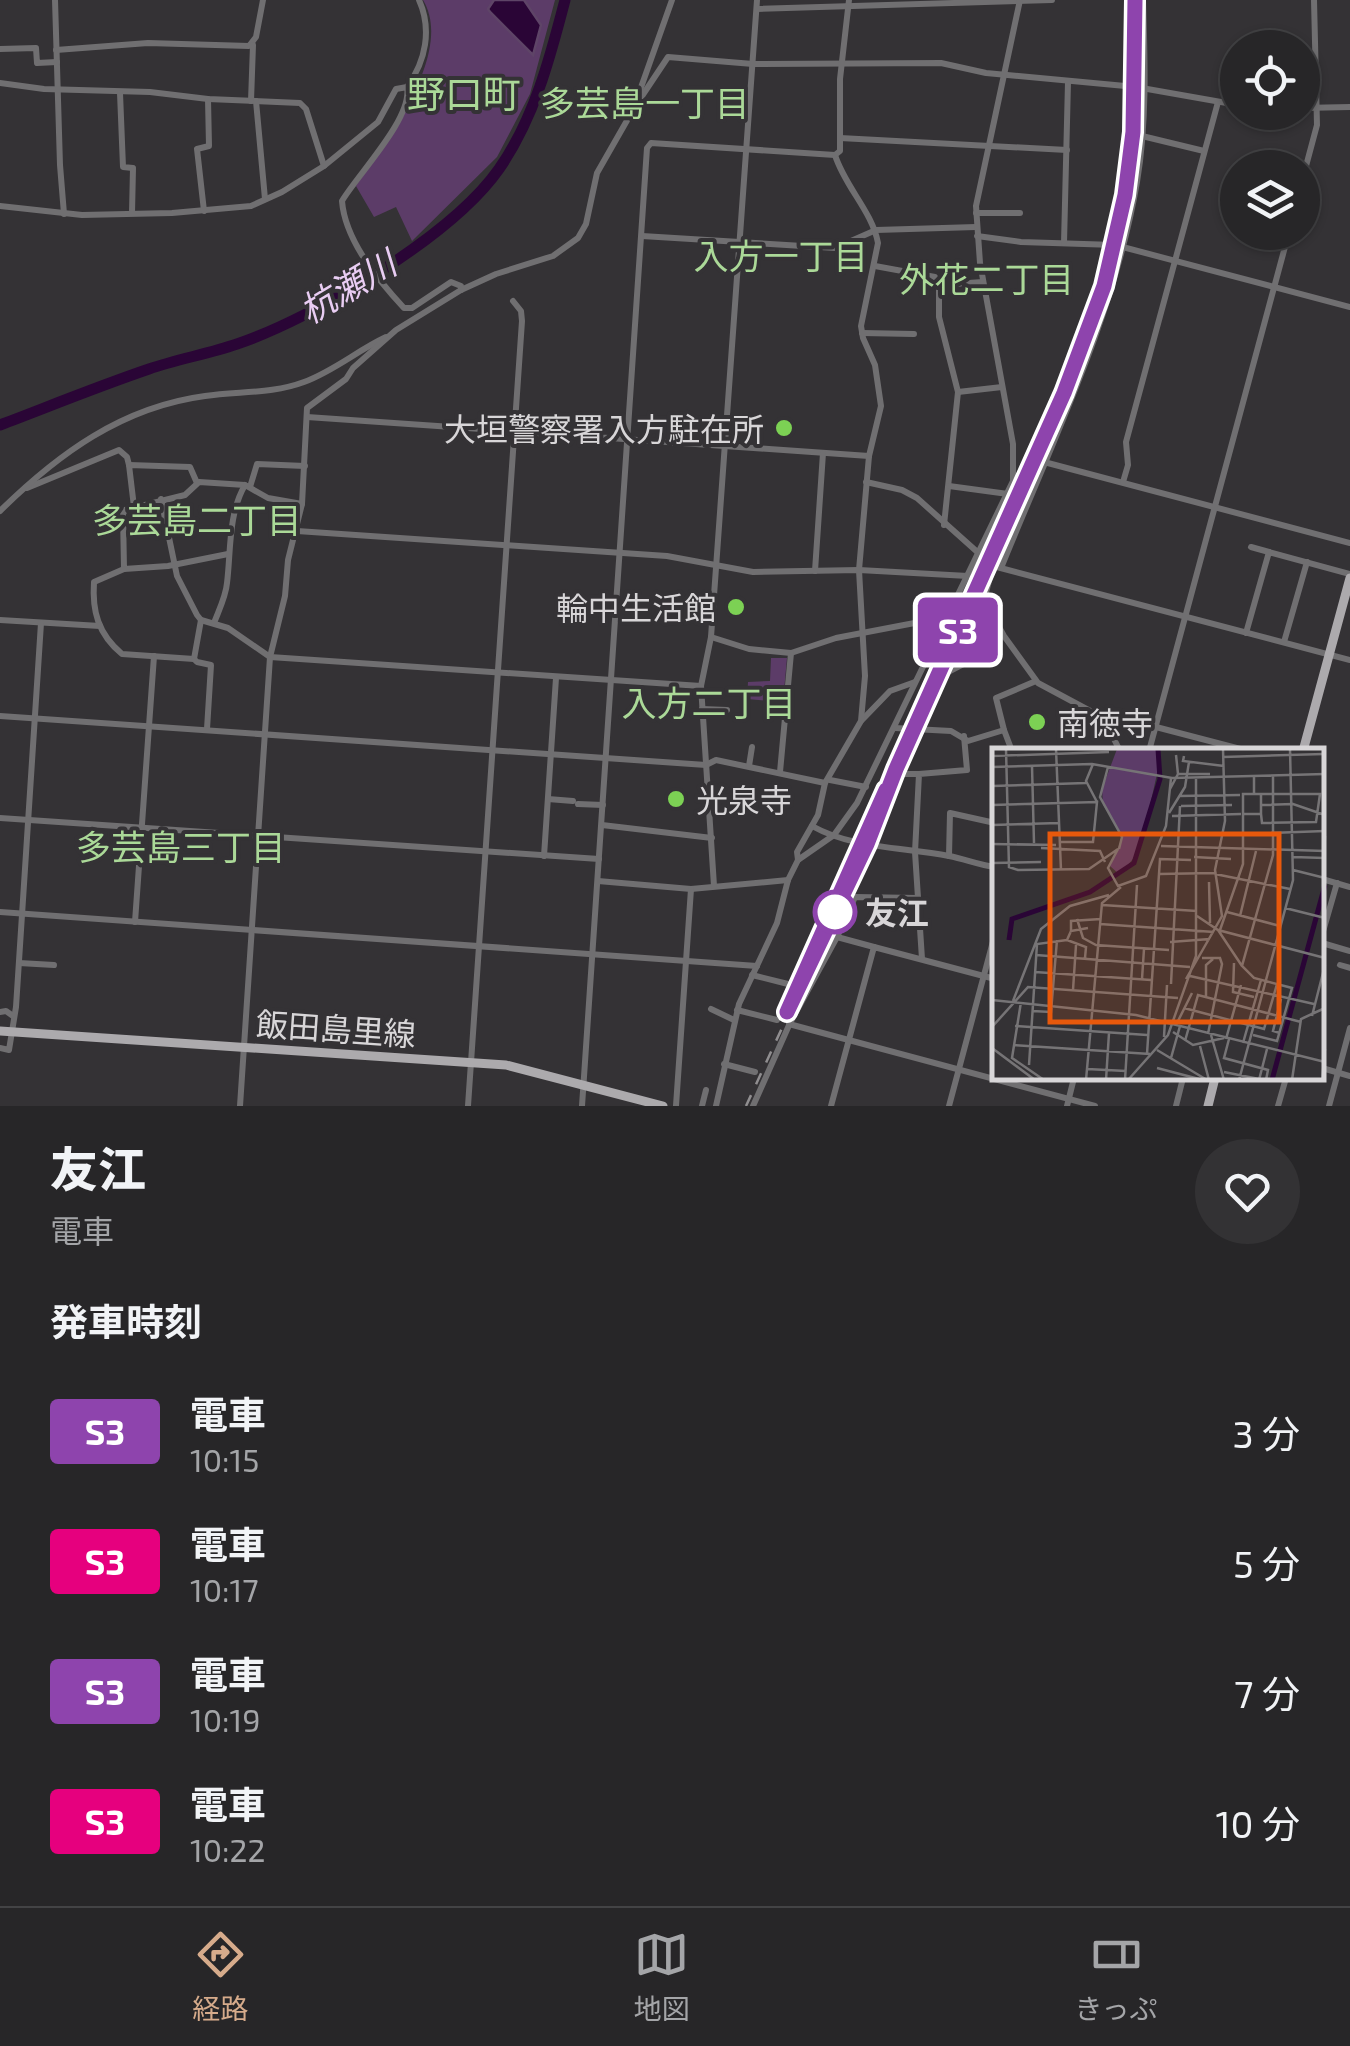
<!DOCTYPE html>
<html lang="ja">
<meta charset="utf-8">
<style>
:root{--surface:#272628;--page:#333234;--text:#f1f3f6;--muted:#a4a5a8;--line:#434345;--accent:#d6ab8b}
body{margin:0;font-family:"Exo 2","Noto Sans JP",sans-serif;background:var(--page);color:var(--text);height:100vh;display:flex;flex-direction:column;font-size:38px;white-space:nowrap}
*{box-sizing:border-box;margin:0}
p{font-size:32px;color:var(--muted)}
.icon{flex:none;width:55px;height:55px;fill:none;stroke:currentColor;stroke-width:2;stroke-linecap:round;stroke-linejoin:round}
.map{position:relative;height:1106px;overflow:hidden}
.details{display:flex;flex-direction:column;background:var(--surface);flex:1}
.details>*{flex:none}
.badge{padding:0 20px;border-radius:8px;font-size:35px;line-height:65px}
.fabs{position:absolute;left:1220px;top:30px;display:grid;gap:20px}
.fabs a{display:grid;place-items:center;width:100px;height:100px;border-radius:50%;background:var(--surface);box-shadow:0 2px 8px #0004,0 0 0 2px var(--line);font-size:50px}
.map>.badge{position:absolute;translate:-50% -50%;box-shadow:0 0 0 5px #fff}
h2{padding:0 50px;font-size:38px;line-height:90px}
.round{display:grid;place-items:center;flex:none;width:105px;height:105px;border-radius:52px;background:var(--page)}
.summary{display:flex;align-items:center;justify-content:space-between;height:170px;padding:0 50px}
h1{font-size:48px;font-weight:800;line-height:75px}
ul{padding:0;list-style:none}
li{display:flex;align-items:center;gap:30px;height:130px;padding:0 50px}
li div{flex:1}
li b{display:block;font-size:38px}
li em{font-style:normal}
li .badge{min-width:110px;font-weight:700;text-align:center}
.tab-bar{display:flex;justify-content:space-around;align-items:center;height:140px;border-top:2px solid var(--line);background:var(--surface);font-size:28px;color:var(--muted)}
.tab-bar a{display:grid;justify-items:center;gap:5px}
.tab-bar .on{color:var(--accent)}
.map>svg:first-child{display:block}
.green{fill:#5c3c68}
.water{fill:#2a0536;stroke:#5e4467;stroke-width:2.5}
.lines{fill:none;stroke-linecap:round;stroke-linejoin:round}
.river{stroke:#2a0536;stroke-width:11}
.minor{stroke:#706f71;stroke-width:6}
.major{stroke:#acaaad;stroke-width:9}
.rail{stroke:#908e90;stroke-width:2.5;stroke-dasharray:12 12;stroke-linecap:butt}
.line-casing{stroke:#fff;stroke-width:22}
.line{stroke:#8e44ad;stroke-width:15}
.poi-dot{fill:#7cd154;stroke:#343235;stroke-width:4}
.stop-dot{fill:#fff;stroke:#8e44ad;stroke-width:5}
.labels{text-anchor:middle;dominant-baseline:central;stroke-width:8;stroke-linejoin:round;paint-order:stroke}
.poi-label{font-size:32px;fill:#d8d6d8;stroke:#343235;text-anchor:end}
.stop-label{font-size:32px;font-weight:bold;fill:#d8d6d8;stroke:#343235;text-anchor:start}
.street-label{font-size:32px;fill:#d8d6d8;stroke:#343235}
.neighbourhood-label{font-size:35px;fill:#abd998;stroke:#343235}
.water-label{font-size:35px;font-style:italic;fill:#e9cdf3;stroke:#343235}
.quarter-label{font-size:38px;fill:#abd998;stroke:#343235}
.inset-river{fill:none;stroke:#2a0536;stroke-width:5}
.inset-road{fill:none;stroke:#767476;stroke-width:2.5}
.view{fill:#e8590c;fill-opacity:0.15;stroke:#e8590c;stroke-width:5}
.inset-edge{fill:none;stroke:#d8d6d8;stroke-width:5}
</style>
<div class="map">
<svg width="1350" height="1106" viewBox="0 0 1350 1106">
<rect width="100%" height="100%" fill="#343235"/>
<g class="green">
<path d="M423,0H555L530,94L497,157L412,241L396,207L374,217L356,186C385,144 455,52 423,0Z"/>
<path d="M771,658H787L783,702L747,699L748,682L770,681Z"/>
</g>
<path class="water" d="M494,0H524L541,25L533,55L490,12L488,9Z"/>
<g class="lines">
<path class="river" d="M0,425C50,406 99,386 149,369C178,359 208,354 237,344C314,318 452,236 499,169C534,119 550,58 565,0"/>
<g class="minor">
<path d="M55,0L60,165L64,214"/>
<path d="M757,9L1052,0"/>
<path d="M0,49L36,48L37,63L57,62"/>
<path d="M56,50L148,43L249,46L256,37L263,0"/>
<path d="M0,83L44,89L150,92L208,99L300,103L306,109L324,166"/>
<path d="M407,87C426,61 432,29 419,0"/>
<path d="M120,93L123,167L133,168L132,213"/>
<path d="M642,96L668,57L753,64L941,63L986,73L1136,87L1238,105"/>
<path d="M251,101L253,45"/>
<path d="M256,101L265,199"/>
<path d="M1302,108L1350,107"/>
<path d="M1142,136L1204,151"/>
<path d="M840,138L1067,150"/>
<path d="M1302,181L1317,125L1314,0"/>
<path d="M0,206L82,215L172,213L251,206L282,192L324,166L378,122L396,89L407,87C413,118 358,174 342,201C345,240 378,280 404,308H412L451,282L461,286V290"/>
<path d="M204,211L197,149L209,146L208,99"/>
<path d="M976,213H1020"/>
<path d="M642,236L835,248L876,230L976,227"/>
<path d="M977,236L1021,242L1115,245L1350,307"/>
<path d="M1064,243L1068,82"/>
<path d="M875,266L935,277L939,285L983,282"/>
<path d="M939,285V317L958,392L944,525"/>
<path d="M862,333L914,334"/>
<path d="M958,392L1002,387"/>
<path d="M307,417L869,456"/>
<path d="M1044,462L1350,543"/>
<path d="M866,482L902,490L917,498L993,566L1350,660"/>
<path d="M1123,482L1128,465L1126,442L1218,102"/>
<path d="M949,486L1008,494"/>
<path d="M250,487L257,464L305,466"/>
<path d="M27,488L119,450L127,457L129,465"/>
<path d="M161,499L177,576L197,615L201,620L228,628L270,657L701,686"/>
<path d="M134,507L129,465L190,467L197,483"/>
<path d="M0,511C58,454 122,407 205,396C239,391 272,394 304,382C334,371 358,350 386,337"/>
<path d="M297,531L667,556L753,572L859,570L968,576"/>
<path d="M1251,547L1269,552"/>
<path d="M228,554L168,566L124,569L123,514L125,510L185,495L199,482L245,485L268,498L302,504"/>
<path d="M993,566L984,600L1004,636L1038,683L1094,713L1106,723L1120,751"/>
<path d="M1001,568C1052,442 1114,317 1137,182C1147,122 1145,61 1143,0"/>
<path d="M124,569L94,582C92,611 98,634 122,654L194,659L197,662L211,665L207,729"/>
<path d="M815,571L823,453"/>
<path d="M0,620L100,626"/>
<path d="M214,623C219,610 226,596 227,583C231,551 228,514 245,485"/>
<path d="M1246,633L1269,552L1350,574"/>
<path d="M711,637L749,649L791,653L836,638L925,621H946"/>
<path d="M1284,642L1307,562"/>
<path d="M194,659L201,620"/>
<path d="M972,659L986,649"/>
<path d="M948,672L971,660L967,627L980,601L984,600"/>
<path d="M702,709L727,710"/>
<path d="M0,716L706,765L716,760L825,783"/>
<path d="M862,720L890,691L915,682"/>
<path d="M1156,727L1248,751"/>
<path d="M895,728L951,731L968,741L1004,730L1012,751"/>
<path d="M1004,730L996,698L1036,681"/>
<path d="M1149,751L1289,232"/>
<path d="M749,766L752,747"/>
<path d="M780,772L791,653"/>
<path d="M901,774H919"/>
<path d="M830,780L866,787"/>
<path d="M548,799L573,801"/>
<path d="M578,804L603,805"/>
<path d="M0,818L599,859"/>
<path d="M602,825L712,838"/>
<path d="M812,826C853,849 903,847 949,856C965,859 979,865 995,867"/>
<path d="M544,856L556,678"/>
<path d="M949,856L950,813L995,823"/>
<path d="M798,860L834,835L857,803L1013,481V444L980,263L976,206L1020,0"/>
<path d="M1322,879L1350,887"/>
<path d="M598,881L691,889L788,880"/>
<path d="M714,886L701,686L711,637L757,0"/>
<path d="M0,912L757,966"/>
<path d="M135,922L154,656"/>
<path d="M1322,935L1337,883"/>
<path d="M1322,943L1350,951"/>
<path d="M874,947L837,937L855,897L918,898"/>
<path d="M922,959L915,852L919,774L967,770L964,736"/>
<path d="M19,963L54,965"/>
<path d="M1340,965L1350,968"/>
<path d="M752,975L792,985"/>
<path d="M711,1009L734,1020"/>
<path d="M737,1010L777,1020"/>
<path d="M0,1012L6,1011L13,1016"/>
<path d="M789,1024L1095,1106"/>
<path d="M0,1048L9,1050L16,1007L41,623"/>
<path d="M724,1064L755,1072"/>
<path d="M1322,1068L1350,1076"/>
<path d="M240,1106L270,657L285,596L288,560L302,504L307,408L346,379L353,368L396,330L461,290L496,274L553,256L578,238L586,224L597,173L633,110L672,0"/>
<path d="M468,1106L522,321L521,311L513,301"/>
<path d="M582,1106L647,148L651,143L835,155"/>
<path d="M676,1106L691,889"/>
<path d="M702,1106L706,1090"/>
<path d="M716,1106L739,1004L777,923L788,880L798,860L797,852L818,815L825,783L861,721L865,676L859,570L869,456L881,406L875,365L863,338L861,326L878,243C872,211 845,187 835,155L840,151V79L849,0"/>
<path d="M753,1106L790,1023L837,937"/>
<path d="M831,1106L874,947L995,979"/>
<path d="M949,1106L995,934"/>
<path d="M1067,1106L1074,1078"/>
<path d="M1176,1106L1183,1078"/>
<path d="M1278,1106L1286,1078"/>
<path d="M1329,1106L1350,1028"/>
</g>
<g class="major">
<path d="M1303,751L1350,578"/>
<path d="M0,1031L506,1065L663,1106"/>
<path d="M1208,1106L1215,1078"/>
</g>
<path class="rail" d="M746,1106L867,844L896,769L1063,393L1104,286L1125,195L1133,131L1135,0"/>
</g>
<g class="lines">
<defs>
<path id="line" d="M886,790L787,1012L867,844L896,769L1064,393L1104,286L1125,195L1133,132L1135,0"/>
</defs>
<use href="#line" class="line-casing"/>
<use href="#line" class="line"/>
</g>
<g class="poi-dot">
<circle cx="784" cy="428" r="10"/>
<circle cx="736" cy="607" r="10"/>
<circle cx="1037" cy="722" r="10"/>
<circle cx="676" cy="799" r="10"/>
</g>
<circle class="stop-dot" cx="835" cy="912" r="20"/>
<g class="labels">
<g class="poi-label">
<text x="764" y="428">大垣警察署入方駐在所</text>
<text x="716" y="607">輪中生活館</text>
<text x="1057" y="722" text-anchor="start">南徳寺</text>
<text x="696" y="799" text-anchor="start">光泉寺</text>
</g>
<g class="stop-label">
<text x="865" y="912">友江</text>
</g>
<g class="street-label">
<text transform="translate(336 1028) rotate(4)">飯田島里線</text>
</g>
<g class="neighbourhood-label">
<text x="645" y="102">多芸島一丁目</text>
<text x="781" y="255">入方一丁目</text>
<text x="987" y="278">外花二丁目</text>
<text x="197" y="519">多芸島二丁目</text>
<text x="709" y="702">入方二丁目</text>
<text x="181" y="846">多芸島三丁目</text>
</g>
<g class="water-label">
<text transform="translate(347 286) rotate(-31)">杭瀬川</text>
</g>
<g class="quarter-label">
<text x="464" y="93">野口町</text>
</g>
</g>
<g transform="translate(992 748)">
<rect width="332" height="332" fill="#343235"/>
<path d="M125,1H164L167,17L148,102L128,127L118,118L131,88L111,57L110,41Z" fill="#5c3c68"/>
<path class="inset-river" d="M17,192L20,171L98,144L142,115L168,31L166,1M280,332L333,137"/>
<path class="inset-road" d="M14,1L17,119L26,122L97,121L126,101L116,120L126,138L154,128L174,78L179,30M64,1L69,122M0,8L117,4M192,8L191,13L232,18M231,9L332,6M101,16L94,33L105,54M40,18L42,95M0,19L100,16L180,30L333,26M116,19L108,49L130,89L127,101M186,26H218M262,29V46H328L324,74L270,75L269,66M0,38L94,35M178,41L186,26L184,7M187,48L248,47M0,57L105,54L101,94H67M269,57L301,56L333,67M189,58L240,57M177,65L193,39L197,14M252,66H269V46M180,68L249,66M0,77L67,75M253,86L333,83M186,87L249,86M0,96L64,97M169,98L333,103M49,100L108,103L113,114M202,109L239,111M301,109L332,110L333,88M0,115L49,114M301,122L333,130M167,126L223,125M223,126L298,141M217,134L218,175M110,157L205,163M293,160L333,170M235,164L288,178M205,168L226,182L333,210M248,168L264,103M85,171L91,190L104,197L177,202M108,176L222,184M96,180L79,183V173L109,171M226,182L250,218M228,182L251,116V46H262M79,183L75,192L94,199L93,210M178,194L218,191M44,207L198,219M210,210H228L230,216L216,286M242,215L241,244L262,249M43,224L159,232M198,228L322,256M150,231L152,201M194,231L230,168L223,122L233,73L231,1M179,236L188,58M81,242L84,197M214,249V217L221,211M0,252L144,267L333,314M21,253L49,181L78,158L117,147M29,254L20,310L52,332M192,260L272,281L285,236M40,263L59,264L65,192M320,268L333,217M184,277L200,245M23,278L155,287M0,279L36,239L186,250M181,284L201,297L232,290M288,285L281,283L289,251M219,287L232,332M261,287L285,293L300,240L262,230L250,218L281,107V28M172,289L175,237M234,291L249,237M237,291L232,310L276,322L274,332M193,293L206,247L309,274M251,295L269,232M21,297L158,306M208,298L217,332M0,300L43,332M165,302L215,332M155,306L168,111L199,112M179,310L188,278M37,317L45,196L75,192M165,320L207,331M95,321L134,323M232,324L267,331M94,332L110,155L129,139M114,332L117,285M133,332L145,137M136,332L176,287L204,208V31M247,332L301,132L298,1M267,332L275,301M300,332L309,271L333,260M330,332L333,301"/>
<path class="view" d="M58,86H287V274H58Z"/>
<rect width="332" height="332" class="inset-edge"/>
</g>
</svg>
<div class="fabs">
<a><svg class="icon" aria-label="locate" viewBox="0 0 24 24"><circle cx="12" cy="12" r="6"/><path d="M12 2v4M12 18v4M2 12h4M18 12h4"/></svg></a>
<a><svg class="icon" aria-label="layers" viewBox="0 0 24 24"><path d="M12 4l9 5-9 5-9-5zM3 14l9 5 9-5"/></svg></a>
</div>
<b class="badge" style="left:958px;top:630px;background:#8e44ad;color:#fff">S3</b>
</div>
<section class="details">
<div class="summary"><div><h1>友江</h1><p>電車</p></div><a class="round"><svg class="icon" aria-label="heart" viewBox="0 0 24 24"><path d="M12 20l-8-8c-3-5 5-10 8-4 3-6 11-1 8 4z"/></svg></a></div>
<h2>発車時刻</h2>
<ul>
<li><span class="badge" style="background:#8e44ad;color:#fff">S3</span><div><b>電車</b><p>10:15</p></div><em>3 分</em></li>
<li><span class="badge" style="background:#e6007e;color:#fff">S3</span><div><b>電車</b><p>10:17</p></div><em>5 分</em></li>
<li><span class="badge" style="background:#8e44ad;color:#fff">S3</span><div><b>電車</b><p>10:19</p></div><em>7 分</em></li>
<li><span class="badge" style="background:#e6007e;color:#fff">S3</span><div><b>電車</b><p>10:22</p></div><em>10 分</em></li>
</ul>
</section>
<nav class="tab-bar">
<a class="on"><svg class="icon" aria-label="directions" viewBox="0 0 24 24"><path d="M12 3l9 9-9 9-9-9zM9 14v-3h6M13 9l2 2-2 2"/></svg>経路</a>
<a><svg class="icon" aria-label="map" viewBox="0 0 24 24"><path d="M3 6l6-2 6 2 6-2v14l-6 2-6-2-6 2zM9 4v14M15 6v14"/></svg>地図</a>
<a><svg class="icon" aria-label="tickets" viewBox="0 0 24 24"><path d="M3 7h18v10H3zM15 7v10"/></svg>きっぷ</a>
</nav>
